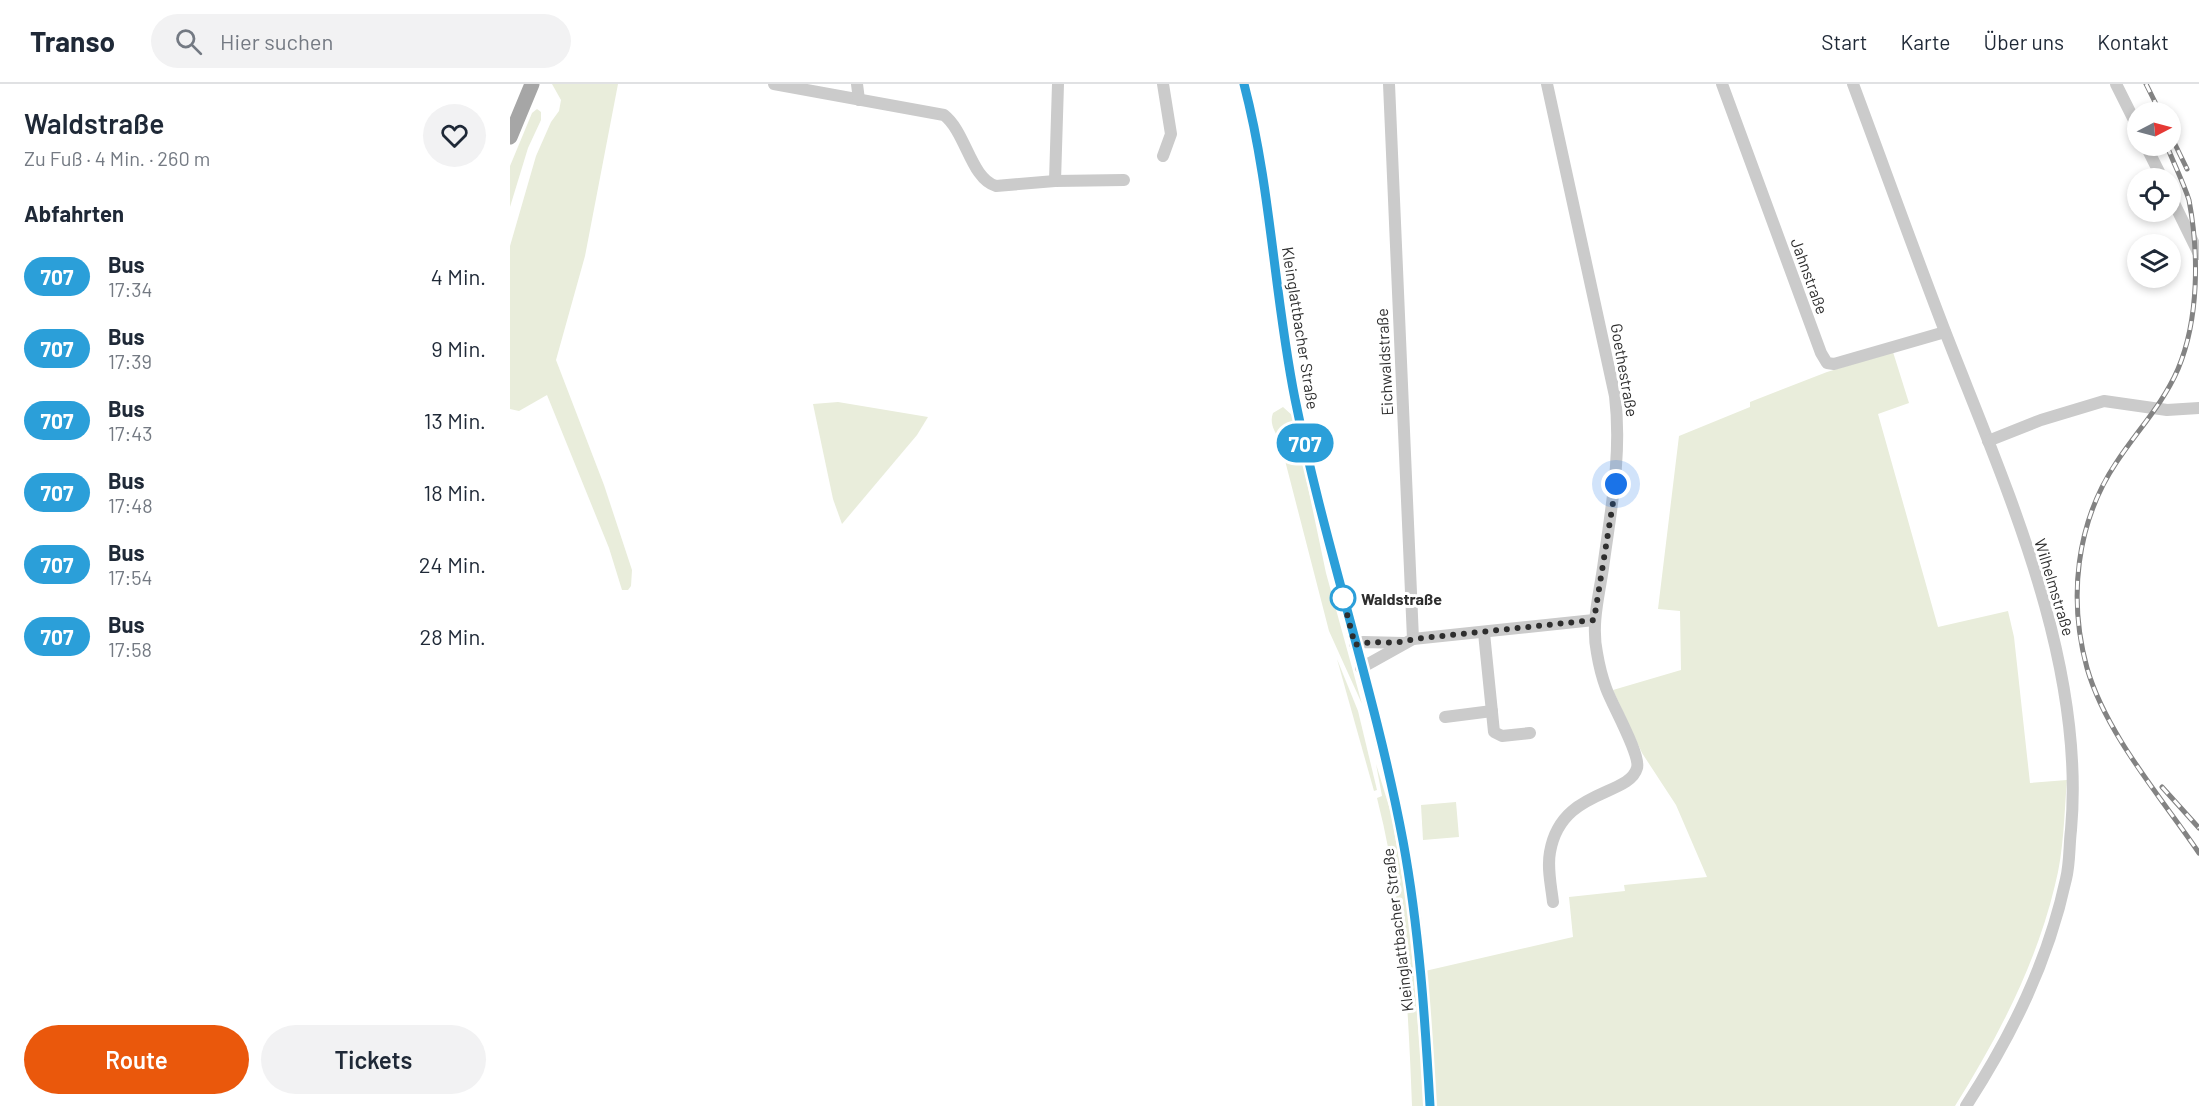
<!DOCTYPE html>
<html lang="de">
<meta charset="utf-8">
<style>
:root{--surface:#fff;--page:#f2f2f3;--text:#1f2937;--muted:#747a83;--line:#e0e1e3;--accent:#ea580c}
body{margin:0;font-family:Barlow,sans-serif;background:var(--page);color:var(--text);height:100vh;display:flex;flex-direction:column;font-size:22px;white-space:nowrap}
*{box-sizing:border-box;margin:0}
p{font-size:20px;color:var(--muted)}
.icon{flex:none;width:33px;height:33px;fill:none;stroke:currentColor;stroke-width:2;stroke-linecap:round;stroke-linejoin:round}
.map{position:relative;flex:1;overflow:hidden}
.side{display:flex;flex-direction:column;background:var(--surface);width:510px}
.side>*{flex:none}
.badge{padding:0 12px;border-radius:20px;font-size:21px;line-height:39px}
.needle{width:39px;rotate:84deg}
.fabs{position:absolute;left:1617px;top:18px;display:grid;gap:12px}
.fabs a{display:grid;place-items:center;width:54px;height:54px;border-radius:50%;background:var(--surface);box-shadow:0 3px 9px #0003;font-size:30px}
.you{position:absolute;width:30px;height:30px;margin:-15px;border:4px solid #fff;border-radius:50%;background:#1a73e8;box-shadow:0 0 0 9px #1a73e833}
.map>.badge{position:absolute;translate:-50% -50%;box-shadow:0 0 0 3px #fff}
h2{padding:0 24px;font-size:22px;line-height:54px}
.round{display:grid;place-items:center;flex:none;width:63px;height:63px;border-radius:32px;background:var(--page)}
.overview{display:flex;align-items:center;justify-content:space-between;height:102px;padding:0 24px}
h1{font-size:28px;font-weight:600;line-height:45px}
.primary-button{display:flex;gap:12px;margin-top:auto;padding:12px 24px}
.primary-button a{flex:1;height:69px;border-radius:36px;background:var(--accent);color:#fff;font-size:24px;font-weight:600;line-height:69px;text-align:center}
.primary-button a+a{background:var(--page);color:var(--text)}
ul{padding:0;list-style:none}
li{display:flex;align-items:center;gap:18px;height:72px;padding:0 24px}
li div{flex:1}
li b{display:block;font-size:22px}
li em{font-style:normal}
li .badge{min-width:66px;font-weight:700;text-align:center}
header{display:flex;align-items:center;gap:36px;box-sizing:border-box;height:84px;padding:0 30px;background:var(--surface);border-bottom:2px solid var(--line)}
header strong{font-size:28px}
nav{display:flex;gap:33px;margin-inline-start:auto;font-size:21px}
.search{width:420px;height:54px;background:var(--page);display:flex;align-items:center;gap:15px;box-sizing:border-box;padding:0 21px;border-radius:33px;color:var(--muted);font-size:22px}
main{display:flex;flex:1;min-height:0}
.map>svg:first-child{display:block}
.green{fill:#e9eddb}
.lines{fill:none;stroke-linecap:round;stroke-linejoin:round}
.minor{stroke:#cbcbcb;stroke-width:12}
.major{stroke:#a6a6a6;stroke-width:15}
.rail-casing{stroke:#838383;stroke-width:5}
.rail{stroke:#fff;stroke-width:3;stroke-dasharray:9;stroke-linecap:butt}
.line-casing{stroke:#fff;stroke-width:14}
.line{stroke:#2b9fd9;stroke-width:9}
.walk{stroke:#2e2e2e;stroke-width:6;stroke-dasharray:0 10.8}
.stop-dot{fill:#fff;stroke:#2b9fd9;stroke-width:3}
.labels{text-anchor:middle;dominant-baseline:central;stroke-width:6;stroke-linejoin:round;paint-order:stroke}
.street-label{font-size:16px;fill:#2e2e2e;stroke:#fff}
.stop-label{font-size:16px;font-weight:bold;fill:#2e2e2e;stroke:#fff;text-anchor:start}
</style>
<header>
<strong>Transo</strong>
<div class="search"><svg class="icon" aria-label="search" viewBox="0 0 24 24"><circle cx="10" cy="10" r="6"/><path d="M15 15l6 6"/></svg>Hier suchen</div>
<nav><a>Start</a><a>Karte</a><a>Über uns</a><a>Kontakt</a></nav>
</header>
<main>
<section class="side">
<div class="overview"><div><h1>Waldstraße</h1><p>Zu Fuß · 4 Min. · 260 m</p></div><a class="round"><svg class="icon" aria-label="heart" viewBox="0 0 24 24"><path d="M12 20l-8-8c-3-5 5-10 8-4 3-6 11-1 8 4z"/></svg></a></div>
<h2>Abfahrten</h2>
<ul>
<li><span class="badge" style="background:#2b9fd9;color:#fff">707</span><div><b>Bus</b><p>17:34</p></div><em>4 Min.</em></li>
<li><span class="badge" style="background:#2b9fd9;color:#fff">707</span><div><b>Bus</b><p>17:39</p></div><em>9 Min.</em></li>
<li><span class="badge" style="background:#2b9fd9;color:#fff">707</span><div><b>Bus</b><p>17:43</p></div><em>13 Min.</em></li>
<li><span class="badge" style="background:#2b9fd9;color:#fff">707</span><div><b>Bus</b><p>17:48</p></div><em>18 Min.</em></li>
<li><span class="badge" style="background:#2b9fd9;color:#fff">707</span><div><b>Bus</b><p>17:54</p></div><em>24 Min.</em></li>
<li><span class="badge" style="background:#2b9fd9;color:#fff">707</span><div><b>Bus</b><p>17:58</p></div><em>28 Min.</em></li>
</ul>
<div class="primary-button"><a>Route</a><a>Tickets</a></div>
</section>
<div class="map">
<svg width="1689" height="1022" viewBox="0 0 1689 1022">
<rect width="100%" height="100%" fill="#fff"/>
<g class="green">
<path d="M42,0H108L75,172L46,276L94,401L122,486L121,502L118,506H112L99,464L37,311L9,327L0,325V162L26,72L41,38L49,27L51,16Z"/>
<path d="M27,25L31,28V36L18,64L0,123V82L22,29Z"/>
<path d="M1383,268L1399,319L1368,330L1428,543L1498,527L1504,553L1520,699L1557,696C1554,731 1554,767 1545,801C1526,881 1488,953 1445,1022H925L915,887L1063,853L1059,813L1115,807L1114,801L1197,793L1166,721L1132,669L1103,606L1171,586L1170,527L1148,525L1169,352L1240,323V318L1317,288Z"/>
<path d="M328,318L418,333L407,351L332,440L323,415L303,320Z"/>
<path d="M773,323L783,332L816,489L852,620L819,547L770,357C765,348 759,339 763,329Z"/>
<path d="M827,575L848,627L867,706L864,707Z"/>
<path d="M866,680L881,729L898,827L915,1022H902C898,919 893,815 867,714L872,712Z"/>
<path d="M946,718L949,753L913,756L911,721Z"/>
</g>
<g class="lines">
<g class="minor">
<path d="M264,0L434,31C456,48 461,95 486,102L545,97L614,96"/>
<path d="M347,0L349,16"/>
<path d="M734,0C760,103 764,211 785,315C815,464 864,608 893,757C910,844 915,934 920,1022"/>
<path d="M879,0L903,555"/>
<path d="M1037,0L1105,312C1112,370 1101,425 1093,484C1089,512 1081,540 1087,569C1089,581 1092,593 1096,604C1102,621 1131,671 1127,684C1119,713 1051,704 1040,768C1037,784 1041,801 1043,818"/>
<path d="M1212,0L1311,269L1317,279L1324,280L1435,248"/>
<path d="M1343,0C1374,83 1404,167 1436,250C1496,404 1576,578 1561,746C1559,762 1560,779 1556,795C1538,878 1502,951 1456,1022"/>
<path d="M1606,0L1628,44"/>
<path d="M1636,62L1652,94"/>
<path d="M653,72L661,50L653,0"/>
<path d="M545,97L548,0"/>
<path d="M1660,111L1689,170"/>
<path d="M1478,357L1531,336L1594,317L1657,326L1689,324"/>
<path d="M974,549L984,648L992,652L1020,649"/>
<path d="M845,560L853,558L894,559"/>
<path d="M851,584L903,555L1084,536"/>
<path d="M935,633L982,627"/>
</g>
<path class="major" d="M0,53L22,0"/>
<defs>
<g id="rail">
<path d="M1636,0L1650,28"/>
<path d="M1660,50L1677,85"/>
<path d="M1657,62C1664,80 1673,98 1679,116C1689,169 1689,235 1668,285C1653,320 1627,347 1606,379C1566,439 1558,515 1577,584C1596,650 1651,713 1689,769"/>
<path d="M1652,703L1689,744"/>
</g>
</defs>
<use href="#rail" class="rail-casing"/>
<use href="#rail" class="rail"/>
</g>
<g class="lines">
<defs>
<path id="line" d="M734,0C761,103 764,211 785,315C815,463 865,608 893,757C909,844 915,934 920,1022"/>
</defs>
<use href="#line" class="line-casing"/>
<use href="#line" class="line"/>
<path class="walk" d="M833,514L831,507L845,561C864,555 884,562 903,555L1084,536L1106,400"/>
</g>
<circle class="stop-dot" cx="833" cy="514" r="12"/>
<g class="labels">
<g class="street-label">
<text transform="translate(1300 192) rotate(70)">Jahnstraße</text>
<text transform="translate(791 244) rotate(81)">Kleinglattbacher Straße</text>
<text transform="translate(874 278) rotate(-93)">Eichwaldstraße</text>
<text transform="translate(1115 286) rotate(80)">Goethestraße</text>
<text transform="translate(1545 503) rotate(73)">Wilhelmstraße</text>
<text transform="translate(887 846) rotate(-97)">Kleinglattbacher Straße</text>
</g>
<g class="stop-label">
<text x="851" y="514">Waldstraße</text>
</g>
</g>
</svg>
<div class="fabs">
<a><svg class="needle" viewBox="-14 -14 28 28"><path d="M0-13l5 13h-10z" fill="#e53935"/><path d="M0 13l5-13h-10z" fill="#747a83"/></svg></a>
<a><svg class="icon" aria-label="locate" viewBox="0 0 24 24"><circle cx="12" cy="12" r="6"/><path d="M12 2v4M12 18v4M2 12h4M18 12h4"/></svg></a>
<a><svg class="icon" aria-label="layers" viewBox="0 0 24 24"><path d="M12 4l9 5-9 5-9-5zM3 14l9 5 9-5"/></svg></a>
</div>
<div class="you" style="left:1106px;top:400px"></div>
<b class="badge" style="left:795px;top:359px;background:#2b9fd9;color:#fff">707</b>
</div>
</main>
